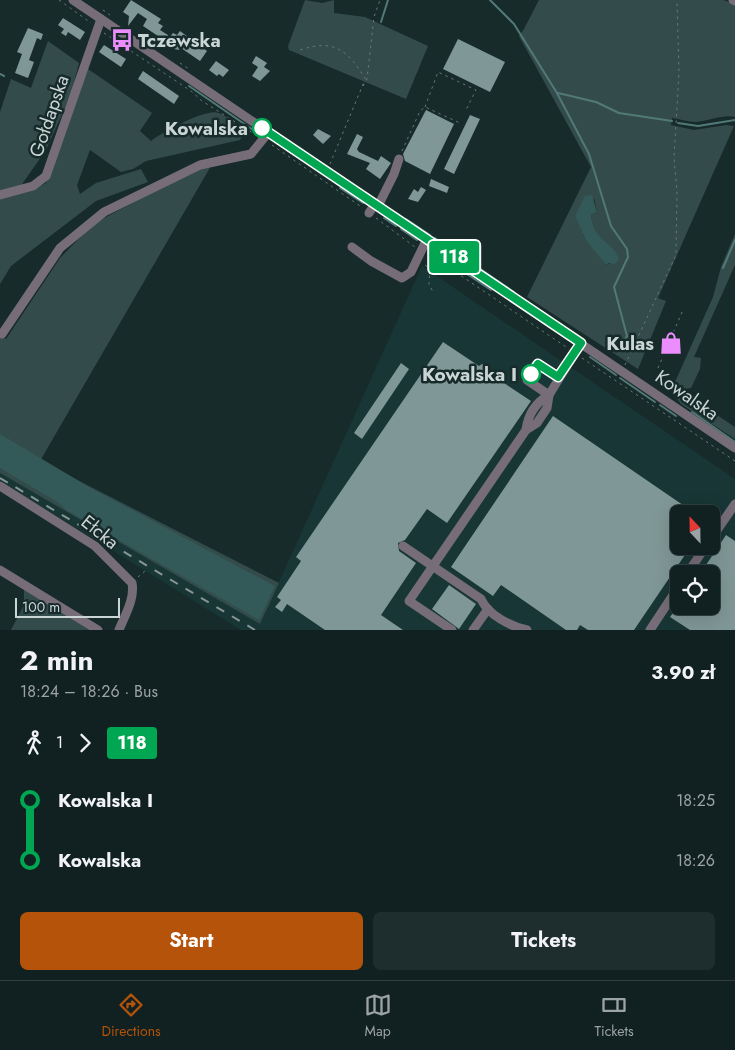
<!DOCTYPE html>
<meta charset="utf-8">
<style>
:root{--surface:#112020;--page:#1e2d2d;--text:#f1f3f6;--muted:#9ca3a5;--line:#303e3e;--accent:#b45309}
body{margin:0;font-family:Jost,sans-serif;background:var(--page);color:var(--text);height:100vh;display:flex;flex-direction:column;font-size:19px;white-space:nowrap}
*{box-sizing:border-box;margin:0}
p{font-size:16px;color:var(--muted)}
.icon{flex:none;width:28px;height:28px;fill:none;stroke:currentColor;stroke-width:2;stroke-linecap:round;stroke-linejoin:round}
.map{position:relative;height:630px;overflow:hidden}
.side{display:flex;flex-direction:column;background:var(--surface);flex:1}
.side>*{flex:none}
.badge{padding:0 10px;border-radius:4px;font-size:18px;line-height:32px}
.needle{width:32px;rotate:338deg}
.buttons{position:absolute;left:670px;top:505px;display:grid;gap:10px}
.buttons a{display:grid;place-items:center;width:50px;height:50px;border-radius:8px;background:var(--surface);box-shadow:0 5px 20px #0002,0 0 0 1px var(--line);font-size:25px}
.scale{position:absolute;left:15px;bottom:12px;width:105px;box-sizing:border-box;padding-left:5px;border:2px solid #cad6d5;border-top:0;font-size:14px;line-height:18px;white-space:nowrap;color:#cad6d5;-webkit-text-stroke:4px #172b2b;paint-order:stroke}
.map>.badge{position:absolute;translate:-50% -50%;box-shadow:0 0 0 2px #fff}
.legs{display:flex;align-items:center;gap:8px;height:55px;padding:0 20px;font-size:16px}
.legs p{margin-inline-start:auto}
.head{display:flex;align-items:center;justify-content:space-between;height:85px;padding:0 20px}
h1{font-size:28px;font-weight:700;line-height:38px}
.cta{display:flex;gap:10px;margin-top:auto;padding:10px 20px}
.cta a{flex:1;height:58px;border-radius:8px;background:var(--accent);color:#fff;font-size:20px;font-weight:700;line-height:58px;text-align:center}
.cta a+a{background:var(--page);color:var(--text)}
ul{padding:0 20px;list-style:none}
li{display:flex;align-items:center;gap:18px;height:60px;font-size:19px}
li i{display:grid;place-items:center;width:8px;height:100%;margin:0 6px;background:currentColor}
li i::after{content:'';width:12px;height:12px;margin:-6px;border:4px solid;border-radius:50%;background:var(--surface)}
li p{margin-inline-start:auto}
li:first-child i{background:linear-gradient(#0000 50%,currentColor 0)}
li:last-child i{background:linear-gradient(currentColor 50%,#0000 0)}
.tab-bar{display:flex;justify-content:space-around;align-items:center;height:70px;border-top:1px solid var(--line);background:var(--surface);font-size:14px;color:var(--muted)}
.tab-bar a{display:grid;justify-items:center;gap:2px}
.tab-bar .selected{color:var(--accent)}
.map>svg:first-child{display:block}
.built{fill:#183635;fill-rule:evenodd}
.green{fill:#334c4b;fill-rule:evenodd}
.forest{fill:#335958}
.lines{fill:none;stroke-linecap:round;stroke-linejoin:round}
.stream{stroke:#527978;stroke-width:2}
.building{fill:#7f9796}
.path{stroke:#677877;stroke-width:1;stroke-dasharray:2.5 4;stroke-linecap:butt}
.minor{stroke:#776d78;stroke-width:9}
.rail{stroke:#879695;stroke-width:2;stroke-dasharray:9 9;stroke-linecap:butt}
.line-1-casing{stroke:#fff;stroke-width:11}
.line-1{stroke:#00a651;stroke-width:8}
.stop-1-dot{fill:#fff;stroke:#00a651;stroke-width:2.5}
.labels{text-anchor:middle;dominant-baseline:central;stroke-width:5;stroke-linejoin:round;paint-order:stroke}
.poi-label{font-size:19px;font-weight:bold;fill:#cad6d5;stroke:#172b2b;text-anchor:start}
.street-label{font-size:19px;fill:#cad6d5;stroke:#172b2b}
.stop-label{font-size:19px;font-weight:bold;fill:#cad6d5;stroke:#172b2b;text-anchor:end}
</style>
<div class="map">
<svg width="735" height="630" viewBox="0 0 735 630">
<rect width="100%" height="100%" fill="#172b2b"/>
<path class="built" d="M422,266L735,479V630H241L0,481V473L260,624ZM679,514H711V546H679ZM679,574H711V606H679Z"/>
<g class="green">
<path d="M305,0L322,3L334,0V13L365,17L428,46L406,99L289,50L288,46Z"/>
<path d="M539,0H723L735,4V117C725,114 708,121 696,122C688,122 680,119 672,118L671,125L694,130L726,125L734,126L658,298L666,301L638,369L527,297L591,167L519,36L524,29ZM594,198L597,212L591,215C592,227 598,238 609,245L612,262L606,265L583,234V229Z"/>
<path d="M48,41L79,63L71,94L46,150L20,187L0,192V112L11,79L31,88Z"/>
<path d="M88,69L152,113L140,131L151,141C163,132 206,108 219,113C228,117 238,126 246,131L240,140L146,161L133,169L121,172L90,150L77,185L80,194L96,183L141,169L148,182L96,201L11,266L0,284V197L32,190L46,183Z"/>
<path d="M215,159L40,461L279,583L260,624L0,473V335L6,339L60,258L93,224Z"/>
<path d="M735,234V265L694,357L701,358L700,369L691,388L679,390L735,427V439L681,404L671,391L713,297L721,267Z"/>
<path d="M24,589L89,630H11L24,605Z"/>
</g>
<g class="forest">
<path d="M592,195L597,212L591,215C594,242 613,241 619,259L615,264L609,263L606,265L586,240L575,216L585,196Z"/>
<path d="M0,434L89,487L275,586L259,620L66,510L59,503L0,468Z"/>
</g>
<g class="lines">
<g class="stream">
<path d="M490,0L514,24L557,93L589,154L611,226L627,249L628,257L614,287L627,336L619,352"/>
<path d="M381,22L388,0"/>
<path d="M0,74L4,76"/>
<path d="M189,86L256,132"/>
<path d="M558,93L596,102L619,113L672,121"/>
<path d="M678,123L698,126L735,120"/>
<path d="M340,188L363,203"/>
<path d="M384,218L396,226"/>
<path d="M406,219L430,235"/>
<path d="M401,229L417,240"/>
<path d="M435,238L514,292"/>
<path d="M431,250L491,290"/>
<path d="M723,268L735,240"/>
<path d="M590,357L616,375"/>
<path d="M620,378L655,402"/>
<path d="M660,405L676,416"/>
<path d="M692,412L735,442"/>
</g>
</g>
<g class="building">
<path d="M131,0L161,19L158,23L163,26L160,30L168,35L162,45L155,40L158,36L143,26L147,19L138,13L128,26L129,16L123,12Z"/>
<path d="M63,18L85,32L80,40L68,32L66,36L61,33L64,29L58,25Z"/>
<path d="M28,28L43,34L41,40L37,38L29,60L34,62L28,78L15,73L22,54L17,52Z"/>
<path d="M180,31L207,51L200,61L181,48L180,50L174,49L173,44L167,40L173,33L177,35Z"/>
<path d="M458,39L505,62L490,92L443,69Z"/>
<path d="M104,45L126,59L121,67L99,52Z"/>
<path d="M256,56L267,63L264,67L270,71L260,81L252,76L258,67L252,63Z"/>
<path d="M216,61L229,70L223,77L219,74L217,76L209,70Z"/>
<path d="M143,71L179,96L174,104L138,79Z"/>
<path d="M426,110L454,124L430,174L405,161L403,154Z"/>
<path d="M470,115L480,119L454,174L444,169Z"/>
<path d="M318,129L331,136L323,144L313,135Z"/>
<path d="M357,134L363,137L357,149L359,152L378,161L381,156L391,163L380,179L366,169L370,163L347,154Z"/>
<path d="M431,179L449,187L447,193L429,186Z"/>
<path d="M421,187L426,190L418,202L408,199L414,189L418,192Z"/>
<path d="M443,342L479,366L482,364L487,367L486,371L531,401L447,523L427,509L405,540L398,543L399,551L416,563L381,615L403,630H325L287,604L282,612L275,607L281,600L277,597L301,561L296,557Z"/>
<path d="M401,363L409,369L362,439L354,433Z"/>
<path d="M553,416L696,514H679V546H691L634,630H588L580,625L577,630H566L501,585L493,596L451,567Z"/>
<path d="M726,535L735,541V630H690L670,617L678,606H711V574H700Z"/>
<path d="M449,585L476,604L459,629L432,609Z"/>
</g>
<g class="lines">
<g class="path">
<path d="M59,0L91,23"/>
<path d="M103,10L110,15"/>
<path d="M104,33L191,91L202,101L256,135"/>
<path d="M300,50C335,38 348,51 366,80"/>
<path d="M180,63L189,69"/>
<path d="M363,86L367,79L374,17L380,0"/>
<path d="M425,107L438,72L476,90L466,110"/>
<path d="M272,145L363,208"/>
<path d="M402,151L420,111L425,107L460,123"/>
<path d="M330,164L364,82"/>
<path d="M376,218L415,247"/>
<path d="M429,254L569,349"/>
<path d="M425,265L430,269L429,284L433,292"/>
<path d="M582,358L735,461"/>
<path d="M625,365L676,255L677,192L674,158L679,72L677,0"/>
<path d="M658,368L683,310"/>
<path d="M138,577L145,571"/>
</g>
<g class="minor">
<path d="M73,0L735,448"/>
<path d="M733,0L735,1"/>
<path d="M0,195L33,186L46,176L101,19"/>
<path d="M378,206L394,174L399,159"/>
<path d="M369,213L375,204"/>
<path d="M352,247L371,261L402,278L411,272L427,239"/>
<path d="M2,334L60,248L104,212L200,165L251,154L268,133"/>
<path d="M549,395L527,380L538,364L559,377"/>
<path d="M526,430L537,423L547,408L549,395L581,343"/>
<path d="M0,486L95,546L132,583C135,599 125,615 119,630"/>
<path d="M711,539L735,504"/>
<path d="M403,546L481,599C488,615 510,626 527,630"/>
<path d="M0,570L98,630"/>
<path d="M687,574L706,546"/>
<path d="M452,630L409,601L526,430C528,414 535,403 549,395"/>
<path d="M473,630L488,609"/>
<path d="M650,630L679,586"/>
</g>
<path class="rail" d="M0,478L255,630"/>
</g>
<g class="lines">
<defs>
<path id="line-1" d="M262,128L581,343L558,377L538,364L531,374"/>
</defs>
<use href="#line-1" class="line-1-casing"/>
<use href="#line-1" class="line-1"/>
</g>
<defs>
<symbol id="bus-bare" viewBox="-9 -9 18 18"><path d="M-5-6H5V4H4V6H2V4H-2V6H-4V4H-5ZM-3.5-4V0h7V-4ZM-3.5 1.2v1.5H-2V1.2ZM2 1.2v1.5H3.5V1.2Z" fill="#eb8dfc" stroke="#172b2b" stroke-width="2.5" paint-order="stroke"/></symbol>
<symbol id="shop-bare" viewBox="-9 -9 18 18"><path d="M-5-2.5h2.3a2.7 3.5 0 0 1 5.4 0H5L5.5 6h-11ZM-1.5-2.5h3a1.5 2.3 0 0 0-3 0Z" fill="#eb8dfc" stroke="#172b2b" stroke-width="2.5" paint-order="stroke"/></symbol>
</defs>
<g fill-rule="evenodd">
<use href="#bus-bare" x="106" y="24" width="32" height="32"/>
<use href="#shop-bare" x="655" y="327" width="32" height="32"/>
</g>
<g class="stop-1-dot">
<circle cx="262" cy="128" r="9"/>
<circle cx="531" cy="374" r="9"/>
</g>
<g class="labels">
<g class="poi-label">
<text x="138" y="40">Tczewska</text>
<text x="654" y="343" text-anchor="end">Kulas</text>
</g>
<g class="street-label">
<text transform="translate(49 116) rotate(-71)">Gołdapska</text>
<text transform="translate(687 395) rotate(35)">Kowalska</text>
<text transform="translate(100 532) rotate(39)">Ełcka</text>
</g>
<g class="stop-label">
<text x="248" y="128">Kowalska</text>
<text x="517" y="374">Kowalska I</text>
</g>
</g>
</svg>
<div class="buttons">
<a><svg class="needle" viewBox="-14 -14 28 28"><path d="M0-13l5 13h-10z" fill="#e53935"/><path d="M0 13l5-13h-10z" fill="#9ca3a5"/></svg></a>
<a><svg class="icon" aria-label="locate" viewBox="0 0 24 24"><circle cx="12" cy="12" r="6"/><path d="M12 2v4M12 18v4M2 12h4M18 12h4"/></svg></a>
</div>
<div class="scale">100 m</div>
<b class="badge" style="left:454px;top:257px;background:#00a651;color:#fff">118</b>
</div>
<section class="side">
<div class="head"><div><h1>2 min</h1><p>18:24 – 18:26 · Bus</p></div><b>3.90 zł</b></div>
<div class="legs"><svg class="icon" aria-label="walk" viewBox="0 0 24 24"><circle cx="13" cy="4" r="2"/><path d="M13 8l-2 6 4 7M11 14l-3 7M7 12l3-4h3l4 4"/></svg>1<svg class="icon" aria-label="forward" viewBox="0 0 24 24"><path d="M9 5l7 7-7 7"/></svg><b class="badge" style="background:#00a651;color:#fff">118</b></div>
<ul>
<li><i style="color:#00a651"></i><b>Kowalska I</b><p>18:25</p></li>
<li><i style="color:#00a651"></i><b>Kowalska</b><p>18:26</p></li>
</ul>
<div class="cta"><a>Start</a><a>Tickets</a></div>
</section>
<nav class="tab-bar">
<a class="selected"><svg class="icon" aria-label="directions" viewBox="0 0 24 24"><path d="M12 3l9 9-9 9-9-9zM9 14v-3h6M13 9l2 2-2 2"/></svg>Directions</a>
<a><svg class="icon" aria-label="map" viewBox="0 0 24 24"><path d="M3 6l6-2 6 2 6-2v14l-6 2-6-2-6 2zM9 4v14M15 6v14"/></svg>Map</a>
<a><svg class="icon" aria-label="tickets" viewBox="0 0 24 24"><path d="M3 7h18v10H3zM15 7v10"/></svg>Tickets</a>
</nav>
